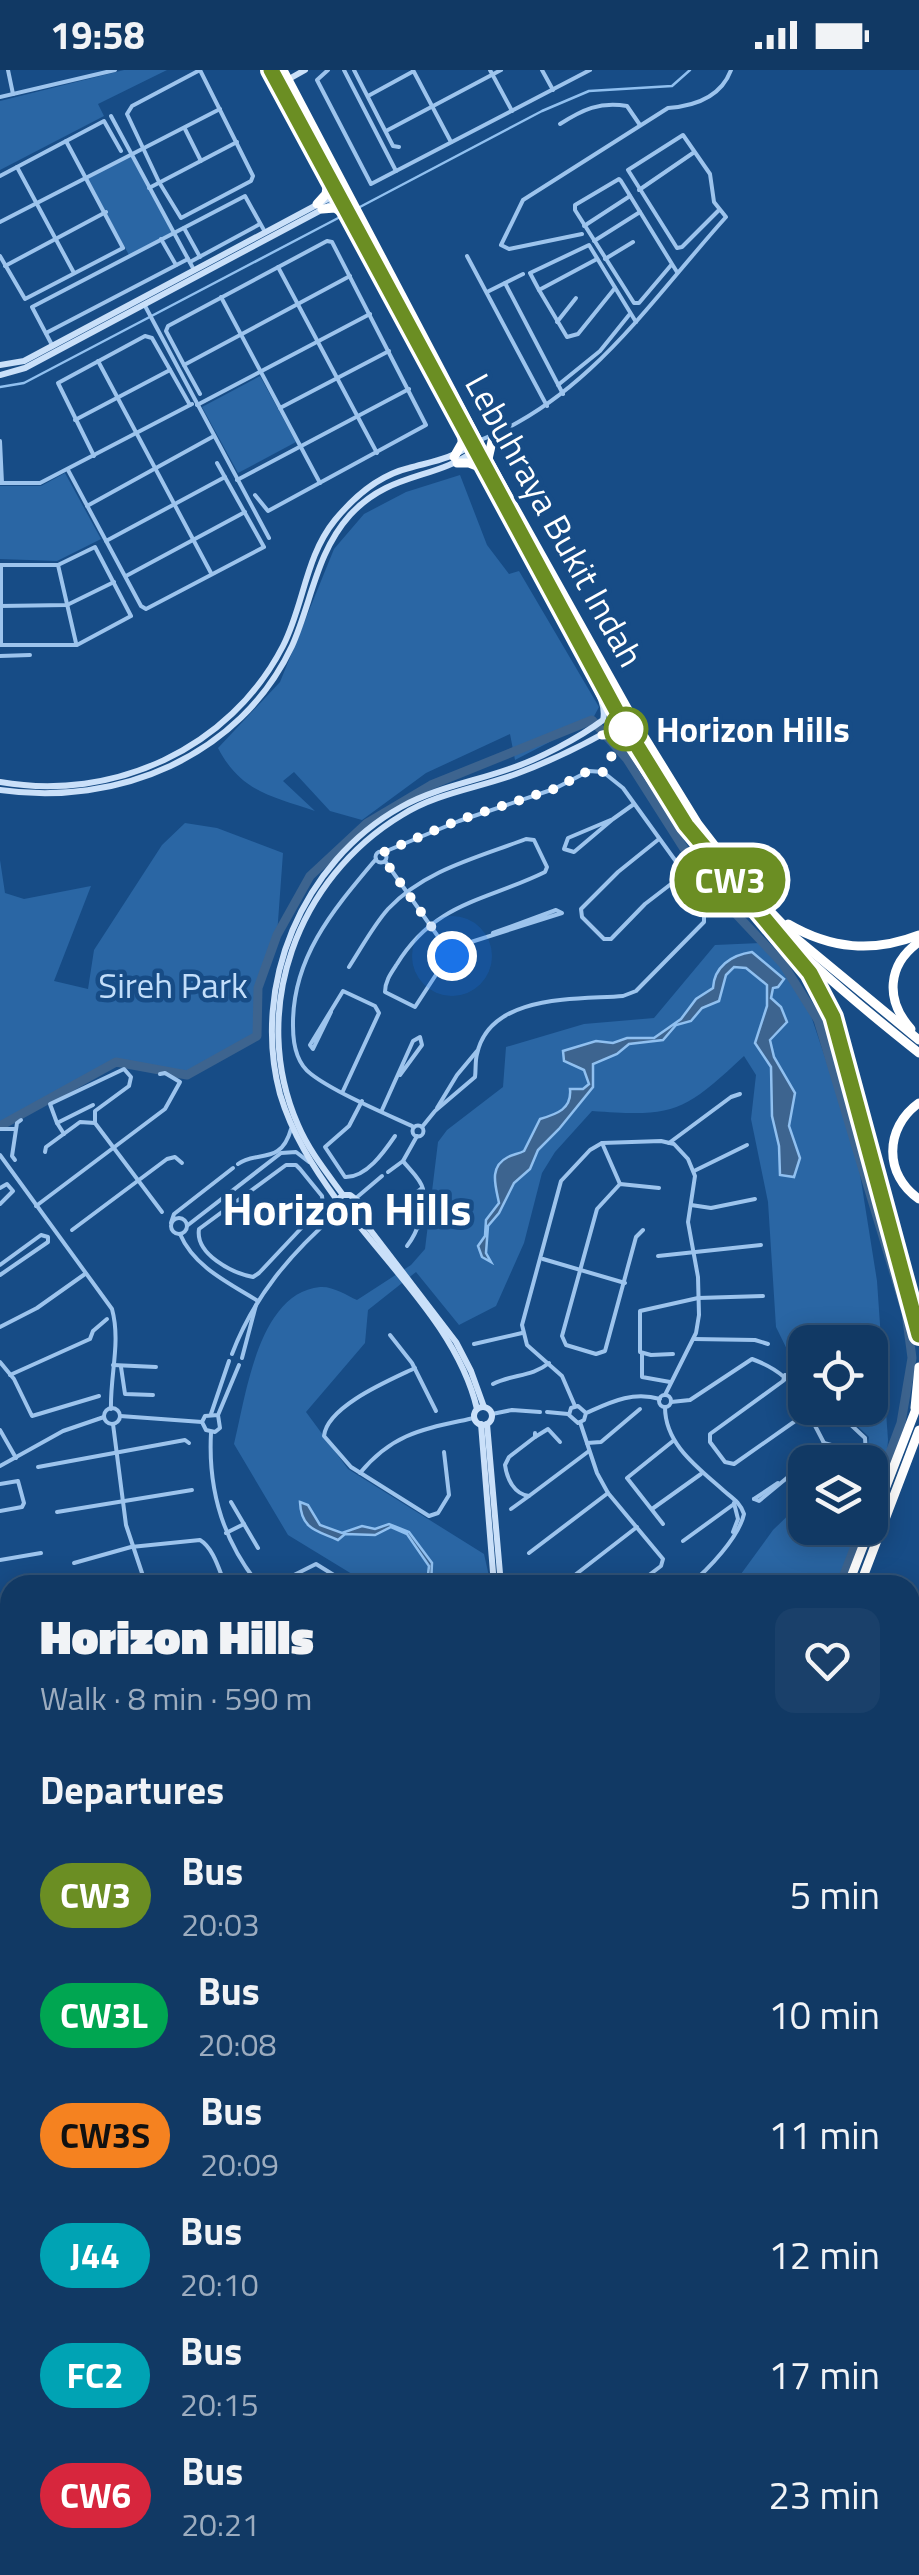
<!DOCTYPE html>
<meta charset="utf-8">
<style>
:root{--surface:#113964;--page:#1a406a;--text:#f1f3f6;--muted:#9cacbf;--line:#305378}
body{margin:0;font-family:"Titillium Web",sans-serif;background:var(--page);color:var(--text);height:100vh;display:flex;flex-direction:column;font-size:38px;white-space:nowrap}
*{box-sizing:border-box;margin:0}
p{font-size:32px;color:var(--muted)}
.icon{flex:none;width:55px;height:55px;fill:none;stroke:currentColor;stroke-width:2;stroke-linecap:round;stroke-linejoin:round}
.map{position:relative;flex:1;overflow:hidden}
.sheet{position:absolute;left:0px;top:1505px;width:920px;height:1000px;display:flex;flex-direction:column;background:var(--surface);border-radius:30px 30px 0 0;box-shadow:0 5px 25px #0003,0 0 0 2px var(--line)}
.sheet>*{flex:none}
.badge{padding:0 20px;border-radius:32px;font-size:35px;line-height:65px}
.tools{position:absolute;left:788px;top:1255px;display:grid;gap:20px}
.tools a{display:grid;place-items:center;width:100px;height:100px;border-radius:20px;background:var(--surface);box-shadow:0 5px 25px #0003,0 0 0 2px var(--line);font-size:50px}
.you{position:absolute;width:50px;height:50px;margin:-25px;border:8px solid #fff;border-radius:50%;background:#1a73e8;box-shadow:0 0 0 15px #1a73e833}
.map>.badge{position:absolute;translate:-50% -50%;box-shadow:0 0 0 5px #fff}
h2{padding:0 40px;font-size:38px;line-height:90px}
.round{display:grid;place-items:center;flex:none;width:105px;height:105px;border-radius:20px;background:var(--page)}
.summary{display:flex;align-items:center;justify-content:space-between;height:170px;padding:0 40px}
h1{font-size:48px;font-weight:800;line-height:75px}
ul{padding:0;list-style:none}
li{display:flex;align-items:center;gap:30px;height:120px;padding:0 40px}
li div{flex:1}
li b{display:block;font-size:38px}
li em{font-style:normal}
li .badge{min-width:110px;font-weight:700;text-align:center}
.status{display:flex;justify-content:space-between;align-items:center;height:70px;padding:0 50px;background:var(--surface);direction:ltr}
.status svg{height:28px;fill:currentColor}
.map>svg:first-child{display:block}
.green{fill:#2a66a4}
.water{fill:#3d648f;stroke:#90c0f0;stroke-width:2.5}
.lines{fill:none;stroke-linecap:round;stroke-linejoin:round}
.stream{stroke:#90c0f0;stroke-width:2.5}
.river{stroke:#3d648f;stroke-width:9}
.street{stroke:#9dc4ed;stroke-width:4}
.secondary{stroke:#cae0f9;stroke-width:6}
.highway{stroke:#fff;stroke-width:9}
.line-casing{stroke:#fff;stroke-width:22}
.line{stroke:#6b8e23;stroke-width:15}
.walk{stroke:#fff;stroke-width:10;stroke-dasharray:0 18}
.stop-dot{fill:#fff;stroke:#6b8e23;stroke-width:5}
.labels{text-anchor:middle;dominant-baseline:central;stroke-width:9;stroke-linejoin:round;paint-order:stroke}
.street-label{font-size:35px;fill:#fff;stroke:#174c86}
.stop-label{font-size:35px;font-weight:bold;fill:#fff;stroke:#174c86;text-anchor:start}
.park-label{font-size:35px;fill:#c3defa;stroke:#174c86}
.district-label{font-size:45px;font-weight:bold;fill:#fff;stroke:#174c86}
</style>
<div class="status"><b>19:58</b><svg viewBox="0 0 49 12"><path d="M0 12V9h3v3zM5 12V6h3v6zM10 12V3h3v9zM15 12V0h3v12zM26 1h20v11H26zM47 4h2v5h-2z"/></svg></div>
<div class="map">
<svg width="919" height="2505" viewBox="0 0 919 2505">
<rect width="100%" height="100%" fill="#174c86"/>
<g class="green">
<path d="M124,0H167L98,34L104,46L0,100V31Z"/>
<path d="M130,84L174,163L129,185L86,107Z"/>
<path d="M260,306L296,372L238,403L202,337Z"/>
<path d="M65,403L101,469L57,491L0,489V416H41Z"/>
<path d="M460,405L487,475L509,504L519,501L599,637L592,650L515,690L510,664L426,703L362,750L330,741L294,702L283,711L315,741C271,726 241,722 218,678L280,612L334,479L364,444L406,422Z"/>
<path d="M185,753L217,758L283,783L277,865L258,918L257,966L187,1005L116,992L0,1056V790L5,823L24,829L91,816L54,911L88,919L94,880L162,775Z"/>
<path d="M760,873L792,908L808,937L856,1079L877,1211L888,1370L887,1383L870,1432V1392H866L869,1367L852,1351L818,1342L816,1338H870V1272H805V1316L776,1257L768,1132L751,1049L756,1005L744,986C683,1043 674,1047 592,1041L555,1082L542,1103L524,1173L496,1236L459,1255L416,1202L368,1240L365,1273L306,1342L348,1399L484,1484L491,1515H370L288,1465L234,1374C246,1326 258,1223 320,1217C333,1216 346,1225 357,1230L411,1195L425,1179L438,1072L447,1060L503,1017L506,977L584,954L654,948L715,875Z"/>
<path d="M805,1429V1458H860L838,1515H733L773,1460Z"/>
<path d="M10,1833V1926L0,1925V1834Z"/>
</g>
<g class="water">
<path d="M752,882L784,909L778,917L773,918L771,928L781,937L787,952L770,970L774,987L795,1023L789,1056L800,1088L794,1107L780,1105L779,1076L772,1046L771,997L755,973L767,936V915L746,898L734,897L726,905L719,931L702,938L691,951L676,955L663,970L629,974L617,984L593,994V1017L559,1059L538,1080L530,1099L514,1113L499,1143L488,1156L486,1183L491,1192L482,1187L478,1176L485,1166L486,1150L499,1133C496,1117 488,1097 508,1087C513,1084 519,1084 524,1081L540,1049C557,1044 572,1039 570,1019H583L589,1014L584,1000L564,991L563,981L596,971L613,973L627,968H654L681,949L696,929L713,918C714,897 731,885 752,882Z"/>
<path d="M300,1432L308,1435L320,1455L342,1463L362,1456L375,1459L389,1454L409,1462L432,1493L431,1515L427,1513L429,1496L407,1464L391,1457L375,1465L345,1464L338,1470C318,1461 301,1460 300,1432Z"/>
<path d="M919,2028V2110L910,2095V2037Z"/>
</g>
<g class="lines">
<g class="stream">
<path d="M358,138L542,41L589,21L672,16L690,0"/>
<path d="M0,317L24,313L342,146"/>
</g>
<g class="river">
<path d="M0,1056L116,992L187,1005L257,966L258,918L277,865L310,806L367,753L431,715L592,650L627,689L704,810L783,894L818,950L906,1243L912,1288L901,1353L870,1436"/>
<path d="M840,1515L862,1458"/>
<path d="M910,1594L919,1593"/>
<path d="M910,1615L919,1632"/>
<path d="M919,1666L916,1680L919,1685"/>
<path d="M910,1882L919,1880"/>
<path d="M910,2152L919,2155"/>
<path d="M910,2212L919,2205"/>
<path d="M0,2500L14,2495"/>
<path d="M775,2505L784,2495"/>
</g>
<g class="street">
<path d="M8,0L13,24"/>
<path d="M200,0L253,106L251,111L181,148L159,112L127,44L132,36Z"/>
<path d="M328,0L317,10L371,114L590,0"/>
<path d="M344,0L396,101"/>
<path d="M354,0L393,76L399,77"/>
<path d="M413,0L451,72"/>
<path d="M490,0L512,41"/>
<path d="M542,0L553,20"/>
<path d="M368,26L412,2"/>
<path d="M0,27L115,0"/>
<path d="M111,46L194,200"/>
<path d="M560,54C582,40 600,31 627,36L640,55"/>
<path d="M185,59L201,91"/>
<path d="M386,61L501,0"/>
<path d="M17,97L74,203"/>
<path d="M0,106L104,51L121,81"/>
<path d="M149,118L237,72"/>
<path d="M639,120L693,83"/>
<path d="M0,152L220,39"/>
<path d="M584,156L630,126"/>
<path d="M184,158L200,187"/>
<path d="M582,164L509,179L501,175L523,130L668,38C695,36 721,27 731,0"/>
<path d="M161,169L176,195"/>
<path d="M594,171L640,142"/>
<path d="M0,186L25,229L123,178L66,71"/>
<path d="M467,186L547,336"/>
<path d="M597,189L539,220L567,267L578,264L615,218"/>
<path d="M605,189L633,172"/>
<path d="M190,192L260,154"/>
<path d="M672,194L639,233H634L575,140V135L619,109L621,111L672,194L677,202"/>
<path d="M5,196L106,142"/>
<path d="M278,197L377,383"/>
<path d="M505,213L563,324"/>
<path d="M539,220L530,203L589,175L636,252"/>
<path d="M487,222L523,204"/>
<path d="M221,227L320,413"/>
<path d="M144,234L269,468"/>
<path d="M557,252L576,228"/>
<path d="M46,263L188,189"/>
<path d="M52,275L32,237L245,126L265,162"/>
<path d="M98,291L211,503"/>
<path d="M184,295L166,261L168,256L327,171L332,172L426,355L268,441L255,425"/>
<path d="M558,315L600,281L629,245"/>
<path d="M200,324L184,295L350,206"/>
<path d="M197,335L370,244"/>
<path d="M280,338L389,281"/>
<path d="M75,350L170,300"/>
<path d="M0,371L2,413"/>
<path d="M478,371C587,330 651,230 726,147L714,132L710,104L683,65L628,100L677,178L682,177L719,140"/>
<path d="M94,386L58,313L145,266L152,268L190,335"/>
<path d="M68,400L141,536L146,539L264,477L217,393"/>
<path d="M237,410L409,319"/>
<path d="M0,413H40L192,334"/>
<path d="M87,436L214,366"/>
<path d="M106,471L225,407"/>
<path d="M0,495H58L95,477L131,546L77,575H0"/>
<path d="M58,495L76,573"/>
<path d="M126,506L245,442"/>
<path d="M0,536L67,535L114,512"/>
<path d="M1,575V495"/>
<path d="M0,586L30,585"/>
<path d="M613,749L574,782L564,779L568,768L613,749L634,734"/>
<path d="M659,769L618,802L581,839L582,847L604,869H611L645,834L684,804"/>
<circle cx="381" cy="787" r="5.5"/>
<path d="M384,782L459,751L554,719L589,701L603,702L623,718L698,822L704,837V852L636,921L623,926C578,930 490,923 477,984C475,991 476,1000 475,1007L435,1041L422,1057"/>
<path d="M376,789C334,839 292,887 293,956C293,974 296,993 311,1004C334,1022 386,1044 414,1057"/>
<path d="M385,791L451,885"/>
<path d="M349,897C362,877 373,856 388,839C424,800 479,787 526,769L534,770L547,797L545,802C486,831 435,832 397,894C391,903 385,911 385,922L415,937L441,897L471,872L562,843L556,840L493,863"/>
<path d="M331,942L313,979L310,975L343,921L375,936L379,943L343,1021"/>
<path d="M362,1031L349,1056L325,1077L345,1107C366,1108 384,1082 395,1066"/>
<path d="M437,1038L457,1005L477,981"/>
<path d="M382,1040L413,971L420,967L422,975L400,1005"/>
<path d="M57,1053L50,1034L124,999L131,1007L129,1016L95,1041V1053"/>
<circle cx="418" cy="1061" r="5.5"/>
<path d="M0,1059H15"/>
<path d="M64,1064L57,1053L93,1035"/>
<path d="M602,1073L620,1114"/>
<path d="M669,1073L731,1027L740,1024"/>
<path d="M45,1082L46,1077L80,1052L95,1053L162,1142"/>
<path d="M0,1085L112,1239C121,1272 110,1305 111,1339"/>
<path d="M15,1090L12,1086L17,1053L21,1050"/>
<path d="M403,1091C409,1099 421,1109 423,1119C426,1138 418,1162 407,1176"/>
<path d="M238,1094C256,1080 281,1096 291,1059"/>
<path d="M286,1095H296L300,1099L322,1126L323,1135L259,1203L253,1207C232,1203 195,1184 199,1159Z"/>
<path d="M694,1101L747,1075"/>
<path d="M388,1102L403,1091L417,1066"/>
<path d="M0,1118L7,1114L13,1121L0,1134"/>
<path d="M356,1128L382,1106"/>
<path d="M691,1135L711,1138L755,1129"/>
<path d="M36,1136L165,1039L180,1012L165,1003L160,1004"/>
<circle cx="179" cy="1156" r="8"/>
<path d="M171,1153L174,1144L233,1098"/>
<path d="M188,1155L281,1083L296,1082L309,1092"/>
<path d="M418,1158L405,1144L408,1129L422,1118"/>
<path d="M72,1160L167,1089L175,1087L182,1093"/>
<path d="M643,1160L636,1167L605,1281L596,1284L566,1275L562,1266L597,1139L620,1114L659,1118"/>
<path d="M180,1164C194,1197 229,1213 258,1231"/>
<path d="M658,1186L761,1175"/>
<path d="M543,1189L625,1213"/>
<path d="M0,1195L41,1165L48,1167V1172L0,1205"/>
<path d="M0,1257L37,1238L85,1204"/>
<path d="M390,1265L412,1293L436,1341"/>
<path d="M694,1269L755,1270L768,1274"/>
<path d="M474,1274L522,1263"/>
<path d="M232,1284C254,1226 291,1183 337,1143"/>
<path d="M642,1284V1307L670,1312"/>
<path d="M673,1284L651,1285L640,1282V1241L698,1228L763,1226"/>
<path d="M242,1288L256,1235"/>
<path d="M0,1292L14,1309L32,1346L99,1326"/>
<path d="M113,1295L156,1297"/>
<path d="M121,1297L125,1324L153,1325"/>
<path d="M415,1298C390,1310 327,1336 324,1366L351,1397L429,1446L438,1443L449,1425L444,1382"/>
<path d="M10,1305L90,1269L93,1261L107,1249"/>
<path d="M785,1305L783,1311L710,1364V1372L725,1392L734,1394L808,1342"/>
<path d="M493,1314C512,1304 532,1307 549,1293"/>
<circle cx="665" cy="1331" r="6"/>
<path d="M671,1332L690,1330L752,1289C779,1299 792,1311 805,1336"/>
<path d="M575,1336L562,1306L527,1275L522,1255L561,1111L590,1080L602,1073L661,1071L674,1074L688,1089L695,1106L688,1152L698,1207L699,1245L696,1263L665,1325"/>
<path d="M665,1337C665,1374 697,1397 723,1420C732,1428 740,1432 744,1444C739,1467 708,1500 689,1515"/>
<circle cx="112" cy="1346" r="8"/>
<path d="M547,1342L568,1344"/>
<path d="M586,1343L578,1336L571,1338L569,1345L578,1353L584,1350L586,1343C611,1332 632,1321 660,1329"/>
<path d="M211,1344L229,1291"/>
<path d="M492,1344L512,1340L540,1342"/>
<path d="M218,1345L205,1346L202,1352L206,1360L215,1362L220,1358L218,1345L239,1295"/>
<path d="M809,1345L850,1354L865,1368L866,1384L861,1392"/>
<path d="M120,1346L202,1352"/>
<path d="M580,1352L597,1403L608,1423L663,1489L661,1496L636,1515"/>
<path d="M113,1354L126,1455L146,1515"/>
<path d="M0,1360L16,1388"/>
<path d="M211,1363C208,1419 223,1471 259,1515"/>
<path d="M535,1363V1367L509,1387L505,1395C507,1409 514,1424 529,1426L589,1381"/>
<path d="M535,1367L548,1359L560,1372"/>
<path d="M587,1373L601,1372L640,1339"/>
<path d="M820,1380H837L835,1376L824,1373"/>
<path d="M806,1392L824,1373L810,1346"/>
<path d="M0,1396L63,1361L104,1347"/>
<path d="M38,1397L185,1370L189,1373"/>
<path d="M360,1403C394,1362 425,1359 474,1348"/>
<path d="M0,1414L18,1411L24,1433L22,1437L0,1441"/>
<path d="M754,1429L759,1431L805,1393"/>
<path d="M754,1429L778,1413"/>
<path d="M231,1432L258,1478"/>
<path d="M511,1439L529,1426"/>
<path d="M652,1439L701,1404"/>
<path d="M57,1442L192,1420"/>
<path d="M663,1454L627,1408L673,1371"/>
<path d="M733,1462L738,1449L734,1433"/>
<path d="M226,1463L244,1454"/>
<path d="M683,1471L734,1434"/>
<path d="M529,1483L608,1423"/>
<path d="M0,1490L41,1483"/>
<path d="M74,1493L131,1477L200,1470C212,1477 218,1496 223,1509L220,1515"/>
<path d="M280,1512L316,1494L350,1515"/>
<path d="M562,1515L637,1457"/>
<path d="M0,1540L10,1539"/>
<path d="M0,1735L10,1659"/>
<path d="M0,1804L10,1798"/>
<path d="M0,1979L10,1993"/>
<path d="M0,2044L10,2050"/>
<path d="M0,2097L10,2103"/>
<path d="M0,2135L10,2131"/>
<path d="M0,2144L10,2141"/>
<path d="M0,2203L9,2229L0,2236"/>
<path d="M0,2329L10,2326"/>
<path d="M0,2371L10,2368"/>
<path d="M0,2414L10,2411"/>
<path d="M910,2425L919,2423"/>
</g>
<g class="secondary">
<path d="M289,9L305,0"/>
<path d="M0,295L24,291L339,123"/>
<path d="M0,305L25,298L340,130"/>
<path d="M0,712C113,732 230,679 283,576C304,535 305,487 335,450C354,427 380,405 409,398C434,391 451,389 473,374"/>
<path d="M0,720C117,737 240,687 292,576C312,531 316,483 350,445C391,401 433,411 476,380"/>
<path d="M343,1125L337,1130L336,1140L342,1148H353L360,1140L358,1131L350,1125H343C327,1103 309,1081 298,1055C248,941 297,808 402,745C437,723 478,718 516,704C556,689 596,669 632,647"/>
<path d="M337,1130C313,1097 292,1064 280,1024C251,915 302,792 401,737C435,718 472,712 509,699C537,690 579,668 603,650C609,627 579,598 577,571"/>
<path d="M358,1144L456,1272L471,1301L484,1337"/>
<path d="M353,1148C398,1206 460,1266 477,1339"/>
<circle cx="483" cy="1346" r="9"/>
<path d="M481,1354L494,1515"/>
<path d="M487,1354L501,1515"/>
<path d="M0,2479L10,2476"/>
<path d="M0,2489L10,2486"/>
</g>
<g class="highway">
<path d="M271,0C362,172 455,343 548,513C599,608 645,708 715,792C774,864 846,925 919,983"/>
<path d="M283,0L491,395L632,647L698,754L745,815L798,870L919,970"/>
<path d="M317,134L326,124L328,111"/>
<path d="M322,139L335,138L347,146"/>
<path d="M454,387L462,373V362"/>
<path d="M488,389L494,363"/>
<path d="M457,393H469L482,398"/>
<path d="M602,665L615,664L625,671L657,719"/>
<path d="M788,854C831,879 873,883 919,865"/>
<path d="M796,886L817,913L830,938L919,1264"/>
<path d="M911,959C885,930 887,895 919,872"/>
<path d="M919,1033C884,1058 884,1105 919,1129"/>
<path d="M915,1338L919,1297"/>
<path d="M848,1515L919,1331"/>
<path d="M860,1515L919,1360"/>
<path d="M910,2408L919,2405"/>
<path d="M910,2418L919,2415"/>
<path d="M188,2495L217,2505"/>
<path d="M611,2495L621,2505"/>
<path d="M50,2505L88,2495"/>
<path d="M79,2505L122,2495"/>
<path d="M94,2505L165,2495"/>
<path d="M284,2505L293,2495"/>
<path d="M474,2505L479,2495"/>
<path d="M488,2505L493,2495"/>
<path d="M665,2505L680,2495"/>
</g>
</g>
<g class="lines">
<defs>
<path id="line" d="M271,0L623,653L686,755L810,903L833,947L919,1265"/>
</defs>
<use href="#line" class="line-casing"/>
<use href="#line" class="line"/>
<path class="walk" d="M452,886L385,791L384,782L459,750L554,719L588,701L603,702L626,659"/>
</g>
<circle class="stop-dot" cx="626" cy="659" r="20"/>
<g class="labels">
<g class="street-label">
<text transform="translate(555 450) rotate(61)">Lebuhraya Bukit Indah</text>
</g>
<g class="stop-label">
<text x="656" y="659">Horizon Hills</text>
</g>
<g class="park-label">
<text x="173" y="915">Sireh Park</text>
</g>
<g class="district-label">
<text x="347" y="1138">Horizon Hills</text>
</g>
</g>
</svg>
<div class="tools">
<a><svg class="icon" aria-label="locate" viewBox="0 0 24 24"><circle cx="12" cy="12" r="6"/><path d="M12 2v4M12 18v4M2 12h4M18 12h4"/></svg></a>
<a><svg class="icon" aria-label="layers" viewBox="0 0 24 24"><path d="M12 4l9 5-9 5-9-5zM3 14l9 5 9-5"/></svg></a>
</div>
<div class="you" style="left:452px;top:886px"></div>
<b class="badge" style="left:730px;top:810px;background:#6b8e23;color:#fff">CW3</b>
<section class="sheet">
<div class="summary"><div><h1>Horizon Hills</h1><p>Walk · 8 min · 590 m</p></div><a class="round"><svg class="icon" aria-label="heart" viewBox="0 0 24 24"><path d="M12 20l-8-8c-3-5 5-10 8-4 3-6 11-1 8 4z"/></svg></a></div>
<h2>Departures</h2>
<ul>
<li><span class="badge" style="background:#6b8e23;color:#fff">CW3</span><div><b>Bus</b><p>20:03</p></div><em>5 min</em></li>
<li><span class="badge" style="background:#00a651;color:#fff">CW3L</span><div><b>Bus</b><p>20:08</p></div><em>10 min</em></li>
<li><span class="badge" style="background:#f58220;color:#111">CW3S</span><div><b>Bus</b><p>20:09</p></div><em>11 min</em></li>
<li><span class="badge" style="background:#00a3b4;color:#fff">J44</span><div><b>Bus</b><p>20:10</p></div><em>12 min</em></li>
<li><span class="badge" style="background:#00a3b4;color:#fff">FC2</span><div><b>Bus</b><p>20:15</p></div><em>17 min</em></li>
<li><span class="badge" style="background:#d7263d;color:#fff">CW6</span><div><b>Bus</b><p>20:21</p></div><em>23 min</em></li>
</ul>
</section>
</div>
